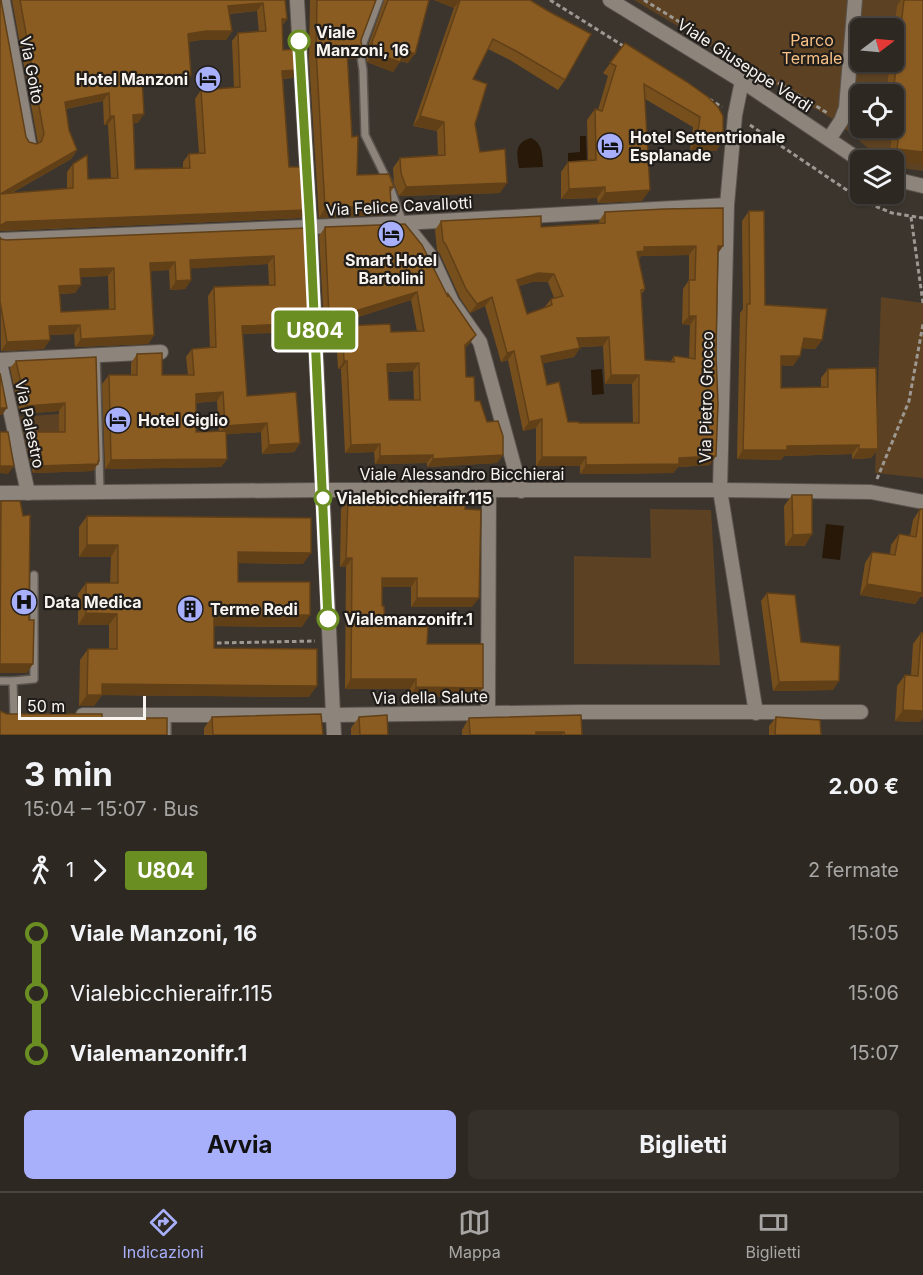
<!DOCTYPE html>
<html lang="it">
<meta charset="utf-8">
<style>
:root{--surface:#2d2822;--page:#35302a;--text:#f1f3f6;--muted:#a7a6a5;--line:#484440;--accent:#a8b0fc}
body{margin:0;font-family:Inter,sans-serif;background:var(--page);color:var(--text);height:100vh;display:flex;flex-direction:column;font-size:22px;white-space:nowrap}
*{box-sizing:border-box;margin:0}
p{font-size:20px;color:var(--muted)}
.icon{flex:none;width:33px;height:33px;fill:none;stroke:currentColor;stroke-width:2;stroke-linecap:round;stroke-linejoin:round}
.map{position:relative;height:735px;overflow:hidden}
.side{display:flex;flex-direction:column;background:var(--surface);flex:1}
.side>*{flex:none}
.badge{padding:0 12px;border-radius:4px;font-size:21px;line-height:39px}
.needle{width:39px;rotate:74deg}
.controls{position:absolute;left:850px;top:18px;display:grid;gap:12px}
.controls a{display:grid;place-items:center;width:54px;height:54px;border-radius:9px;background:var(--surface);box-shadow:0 2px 4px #0004,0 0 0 2px var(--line);font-size:30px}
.scale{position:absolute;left:18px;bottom:15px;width:128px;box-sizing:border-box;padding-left:6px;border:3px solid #f9f4ef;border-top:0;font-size:16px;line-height:21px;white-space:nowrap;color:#f9f4ef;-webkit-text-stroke:4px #201d1a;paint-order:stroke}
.map>.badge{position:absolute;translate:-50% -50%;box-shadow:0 0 0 3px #fff}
.legs{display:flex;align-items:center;gap:9px;height:66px;padding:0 24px;font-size:20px}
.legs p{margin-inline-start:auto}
.head{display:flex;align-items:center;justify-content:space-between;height:102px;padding:0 24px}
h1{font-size:33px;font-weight:700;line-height:45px}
.button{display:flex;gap:12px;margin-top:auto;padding:12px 24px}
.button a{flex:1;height:69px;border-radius:9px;background:var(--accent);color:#111;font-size:24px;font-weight:700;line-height:69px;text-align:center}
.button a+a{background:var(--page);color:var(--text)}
ul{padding:0 24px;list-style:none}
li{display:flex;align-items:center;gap:21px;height:60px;font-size:22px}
li i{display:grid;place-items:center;width:9px;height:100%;margin:0 8px;background:currentColor}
li i::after{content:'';width:15px;height:15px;margin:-8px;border:4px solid;border-radius:50%;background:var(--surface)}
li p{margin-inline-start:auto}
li:first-child i{background:linear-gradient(#0000 50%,currentColor 0)}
li:last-child i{background:linear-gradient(currentColor 50%,#0000 0)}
.tabs{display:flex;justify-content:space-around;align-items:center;height:84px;border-top:2px solid var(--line);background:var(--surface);font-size:16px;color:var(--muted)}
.tabs a{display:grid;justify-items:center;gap:3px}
.tabs .selected{color:var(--accent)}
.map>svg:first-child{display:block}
.green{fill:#5c4122;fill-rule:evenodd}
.water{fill:#271807}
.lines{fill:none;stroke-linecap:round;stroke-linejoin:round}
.lane-casing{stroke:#5b544e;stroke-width:10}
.street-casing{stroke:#5b544e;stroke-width:16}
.path{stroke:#9e9892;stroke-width:3;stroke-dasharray:4.5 3;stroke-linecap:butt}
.lane{stroke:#8d857c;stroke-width:7}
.street{stroke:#8d857c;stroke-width:14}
.wall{fill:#774f1d;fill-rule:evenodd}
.shaded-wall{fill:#614018}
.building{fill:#8a5c22;stroke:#614018;stroke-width:1.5;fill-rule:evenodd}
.line-1-casing{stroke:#fff;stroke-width:14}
.line-1{stroke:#6b8e23;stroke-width:9}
.stop-1-dot{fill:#fff;stroke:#6b8e23;stroke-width:3}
.labels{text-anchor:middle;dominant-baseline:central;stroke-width:4.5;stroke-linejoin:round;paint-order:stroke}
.stop-label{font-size:16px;font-weight:bold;fill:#f9f4ef;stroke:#201d1a;text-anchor:start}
.park-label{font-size:16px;fill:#f8c185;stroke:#201d1a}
.street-label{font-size:16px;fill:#f9f4ef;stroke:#201d1a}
.poi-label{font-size:16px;font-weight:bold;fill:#f9f4ef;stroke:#201d1a;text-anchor:start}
</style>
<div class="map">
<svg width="923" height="735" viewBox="0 0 923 735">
<rect width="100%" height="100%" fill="#3c352e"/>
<g class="green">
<path d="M634,0H923V171L894,167V160H882L836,121ZM861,28H894V62H861ZM861,94H894V128H861Z"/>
<path d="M881,297L923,303V478L875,473Z"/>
<path d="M59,414V440H28V473L16,417Z"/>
<path d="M650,509L711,510L720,665L574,664V556L651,558Z"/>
</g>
<g class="water">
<path d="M580,136H586L587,166L568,167V153L580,152Z"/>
<path d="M531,138C543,144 542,154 543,167L519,168C517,153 514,143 531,138Z"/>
<path d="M602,369L604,394L592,395L591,370Z"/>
<path d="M826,524L844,526L840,560L822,558Z"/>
</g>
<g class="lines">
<defs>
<g id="lane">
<path d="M379,0L360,51L363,70L365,135L388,182L403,223"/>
<path d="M96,354L100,492"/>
<path d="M0,681H13L14,715"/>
<path d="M13,681L34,679V575"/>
<path d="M167,735V715"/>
</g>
<g id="street">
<path d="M297,0L310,226L334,735"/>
<path d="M610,0L742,81L861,161"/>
<path d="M3,1L29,144"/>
<path d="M742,81L735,115L727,205L720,490L756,713"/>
<path d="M829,139L841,121L846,108L855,0"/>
<path d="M894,179L923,186"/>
<path d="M412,233L432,258L452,302L480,342L521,491"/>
<path d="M0,240L403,223L727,205"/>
<path d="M0,360L161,352"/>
<path d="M0,363L28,493"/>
<path d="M0,493L323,490H720L871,492L923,502"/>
<path d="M488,713L489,491"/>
<path d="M83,715H333L581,712H861"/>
</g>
</defs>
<use href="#lane" class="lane-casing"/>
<use href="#street" class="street-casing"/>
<g class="path">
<path d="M550,0L625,47"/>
<path d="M644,0L829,114"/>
<path d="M709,99L722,107"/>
<path d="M750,125L863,201L892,213L923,218"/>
<path d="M911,217L923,303"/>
<path d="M877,479L909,401L923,324"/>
<path d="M217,643L315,641"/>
</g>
<use href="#lane" class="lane"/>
<use href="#street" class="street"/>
</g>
<g class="wall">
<path d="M0,0L26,137L29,142L36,144L38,143L12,0H285L287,19L282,26L283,50L299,70L292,78L283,79L289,167L307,210L301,218L0,231ZM257,11L259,32L238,33L232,41L234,88L201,90L195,99L199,153L189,154L183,162V168L135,169L133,123H138L142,86L185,84L191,75L189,42L200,40H226L232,31L229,14ZM103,101L104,125H108L111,178L88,179L73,164L67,172V189L10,194L71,159L77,150L69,130L66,109Z"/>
<path d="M310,0H376L361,40L362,50L356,59H347L352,137L357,175L394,187L390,193L384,215L319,218L309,59Z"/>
<path d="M384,0H429L408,63L400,61L393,72L367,62L366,52L384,1Z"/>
<path d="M434,0H530L565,80L558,90L510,60L488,49L473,79L475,124L480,152L500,193L399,196L394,183L393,168L400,158L438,155L437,131L413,126L454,8Z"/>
<path d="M901,0H923V165L889,160L893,128H894L895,112H894V94H886L890,62H894V31L897,6Z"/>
<path d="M625,43L723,140L716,151L690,150L693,127L645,99L642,201L598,203L597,198L561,199V172L568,162L588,160L587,120L595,109L598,110L608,76L603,73Z"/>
<path d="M749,211L765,305L822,340L815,349L802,348L793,366L781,365V388L821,387V378L828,369L878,449L871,458L852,459V454L784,456L781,460L737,459L740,313L743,309L742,221Z"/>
<path d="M605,212L723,246L717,254L710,465L678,467L673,473L580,474V466H536V428L523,431L508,360L501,362L485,306L470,313L460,298L440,254L437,250L435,230L441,221L541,227L599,224V221ZM689,255V280L683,289L682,324L690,325L689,358L674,356L671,361L645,360L641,295L645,289L639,259L641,256ZM532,282H548L554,298L551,299L544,308L527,314L519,286ZM603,346L605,384H632L633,423H579L568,422L547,385L543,363L574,357L580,347Z"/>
<path d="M325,227L447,295L476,335L470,343L465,348L466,377L475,401L487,422L503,455L497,463L427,467V463L375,464L374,452L345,453L341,369H338L336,334L342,326L391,332L417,331L411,300L333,325H324L319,236ZM413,371L414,400H389L388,372Z"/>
<path d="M307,228L305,332L242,334L247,396L300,443L294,452L262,454L261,432L226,434L227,459L221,467L105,469L102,384L109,375H131V363L137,354L162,375H188L186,357L192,349L210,348L208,296L214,287L269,285L268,264L190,268L191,280L185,289L170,290L169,270L150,271L154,335L148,344L75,347L74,334L49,335L44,349L1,351L0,237L1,239L6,240ZM108,276L109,309L61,312L60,294L75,293L80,277ZM217,401L219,431L196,432V403Z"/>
<path d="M96,357L99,461L98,464L93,471L33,473L28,449V440L33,432H59V411L20,414L10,368L16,361Z"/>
<path d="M792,495L805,546H785L784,506Z"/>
<path d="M348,500L472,607H411V587H382V606L385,626L427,644L476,697L409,696L410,689H345L346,567H340L341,509Z"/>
<path d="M1,501L27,673H0V503Z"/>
<path d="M920,509V597L915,604L860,595L865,563L872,552L890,554L891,545L899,534L910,536L913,520Z"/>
<path d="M87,516L303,564L238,563V582L302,627L214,626V648L309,697L102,695L94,706H79L80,660L88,649H109V625H78V594L86,583H110L111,557H79V527Z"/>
<path d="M767,593L801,642L833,690L773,691L761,601Z"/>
<path d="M921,633L920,722L895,721L897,686L905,675H911L913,644Z"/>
<path d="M581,715L582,735H462V730L469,718Z"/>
<path d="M212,717L323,735H204V728Z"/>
<path d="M359,717L388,735H351V728Z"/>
<path d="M776,717L821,735H769V726Z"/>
</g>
<g class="shaded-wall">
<path d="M434,0H460L454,8Z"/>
<path d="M263,3L257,11L222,14L228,6Z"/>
<path d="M282,19H287L281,27Z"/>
<path d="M206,31H232L226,40H200L182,43L188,34Z"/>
<path d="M347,50H362L356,59H340Z"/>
<path d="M405,50L415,54L408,63L399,60Z"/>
<path d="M374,53L400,62L393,72L367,62Z"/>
<path d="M299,70L292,78L276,79L282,71Z"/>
<path d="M191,75L185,84L136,87L142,78Z"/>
<path d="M109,93L103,101L59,110L65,102Z"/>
<path d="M894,100L903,101L895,112H894Z"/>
<path d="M144,114L138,123L127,124L133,115Z"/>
<path d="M110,116H114L108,125H104Z"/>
<path d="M420,116L444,122L437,131L413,126Z"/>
<path d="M697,140H723L716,151L690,150Z"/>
<path d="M897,149L923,152V165L889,160Z"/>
<path d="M77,150L71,159L0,199V194Z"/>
<path d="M507,183L500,193L399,196L406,187Z"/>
<path d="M605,187L597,198L561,199L569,189Z"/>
<path d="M650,190L642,201L598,203L605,193Z"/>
<path d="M391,205L384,215L319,218L325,208Z"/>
<path d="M307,210L301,218L0,231V226L6,222Z"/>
<path d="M696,246L689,255L641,256L638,260L637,252L644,247Z"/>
<path d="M718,246H723L717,255Z"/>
<path d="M274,256L268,264L184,269L190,260Z"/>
<path d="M175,262L169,270L144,272L150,263Z"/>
<path d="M114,268L108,276L74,277L80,269Z"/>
<path d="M538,273L554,274L548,282H532L510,288L517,280Z"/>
<path d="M191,280L185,289L170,290L176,281Z"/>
<path d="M81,285L75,293L53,294L59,286Z"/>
<path d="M417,292L411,300L333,325H324L329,317Z"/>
<path d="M492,297L485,306L470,313L477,304Z"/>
<path d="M689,316H696L690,325L682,324Z"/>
<path d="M311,323L305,332L236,334L242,326Z"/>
<path d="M80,325L74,334L43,335L49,326Z"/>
<path d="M154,335L148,344L75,347L81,339Z"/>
<path d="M476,335L470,343L459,353L465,345Z"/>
<path d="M609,337L603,346L571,347L577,338Z"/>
<path d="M804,338L822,340L815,349L797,348Z"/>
<path d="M50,340L44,349L1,351L7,342Z"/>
<path d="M580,348L574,357L535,365L541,356Z"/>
<path d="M514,351L508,360L501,362L507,353Z"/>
<path d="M781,356H800L793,366L774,365Z"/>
<path d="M344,361H347L341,369H338Z"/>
<path d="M419,363L413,371L381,372L387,364Z"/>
<path d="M611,375H639L632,384H605Z"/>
<path d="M223,392L217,401L190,403L196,394Z"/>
<path d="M65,403L59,411L20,414L26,406Z"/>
<path d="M0,408H7L2,415H0Z"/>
<path d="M542,419L536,428L523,431L529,422Z"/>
<path d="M267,423L261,432L219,435L225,426Z"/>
<path d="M300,443L294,452L262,454L269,445Z"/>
<path d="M380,444L374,452L345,453L351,445Z"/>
<path d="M859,445L852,454L784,456L781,460L737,459L743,450L787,446Z"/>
<path d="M859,449H878L871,458L852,459Z"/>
<path d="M433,455L427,463L375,464L380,456Z"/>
<path d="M503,455L497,463L427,467L433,459Z"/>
<path d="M716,456L710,465L678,467L673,473L580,474L586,465Z"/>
<path d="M542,457H586L580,466H536Z"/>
<path d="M227,459L221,467L105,469L111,460Z"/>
<path d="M99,461L93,471L33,473L38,466Z"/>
<path d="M0,466H14L8,474L0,473Z"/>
<path d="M812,534L805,546H785L793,535Z"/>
<path d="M87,545H118L111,557H79Z"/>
<path d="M238,552L311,553L303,564L230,563Z"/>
<path d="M346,558H352L346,567H340Z"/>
<path d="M382,578H417L411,587H375Z"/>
<path d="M867,584L923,586V597H920L915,604L860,595Z"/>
<path d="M417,598H479L472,607H411Z"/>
<path d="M86,613L117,614L109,625H78Z"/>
<path d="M214,615H310L302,627L206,626Z"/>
<path d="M0,664H33L27,673H0Z"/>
<path d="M351,679H416L410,689H345Z"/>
<path d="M839,681L833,690L773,691L779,682Z"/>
<path d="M102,684L317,686L309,697L102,695L94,706H79L87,695Z"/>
<path d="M416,687L483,688L476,697L409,696Z"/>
<path d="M903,710L923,711V718L920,722L895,721Z"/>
<path d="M536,732H564L562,735H534Z"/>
</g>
<g class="building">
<path d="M0,0H1L26,137L29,142L36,144L41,142L44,134L20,0H285L287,19H282L283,50L297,49L299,70L282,71L289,167H304L307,210L6,222L0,226V194L73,188V164L87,155L88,179L118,178L114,116H110L109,93L65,102L69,130L77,150L0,194ZM263,3L266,31L238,33L240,87L201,90L205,153L189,154L190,168L135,169L133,115L144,114L142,78L191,75L188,34L206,31H232L228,6Z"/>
<path d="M317,0H376L361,40L362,50H347L352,137L358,136L357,175L389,174L394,187H390L391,205L325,208L316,50Z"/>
<path d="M388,0H429L415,54L405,50L400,62L374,53L372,42Z"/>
<path d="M460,0H530L548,11L591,34L565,80L516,51L493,39L473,79L487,84L475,124L480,152L505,149L507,183L406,187L401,173L400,158L445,155L444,122L420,116Z"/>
<path d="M904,0H923V152L897,149L903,101L894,100V94H893Z"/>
<path d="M625,43L687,82L708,97L718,107L723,116V140H697L700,117L644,84L650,190L605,193V187L569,189L568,162L596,160L595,109L602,111L616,66L610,63Z"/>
<path d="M723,208V246H718L716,355L718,404L716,456L679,458V464L586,465V457H542V419L529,422L514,351L507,353L492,297L477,304L466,289L446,245L443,241L441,221L541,216V227L605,223V212L664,209ZM696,246L695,280H689V316H696L695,359L674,356V362L645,360L641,290L645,289L637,252L644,251V247ZM538,273L554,274L563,296L551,299L552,305L527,314L517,280ZM609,337L611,375H639V423H579V422H568L559,382L547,385L541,356L580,348L577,338Z"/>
<path d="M749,211H764L765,305L827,309L822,340L804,338L800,356H781V388L828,387V369L876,368L878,449H859V445L787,446V450H743L747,304H750Z"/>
<path d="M405,224L422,245L448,297V294L476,335L465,345L466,377H474L475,401H480L487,422L498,421L503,436V455L433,459V455L380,456V444L351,445L347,361H344L342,326L390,324L391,332L424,331L417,292L339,316L329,317L325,227ZM419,363L420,400H389L387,364Z"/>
<path d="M307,228L311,323L242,326L247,396L296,392L300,443L269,445L267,423L225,426L223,392L196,394V432L226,431L227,459L111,460L109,375H137V354L162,353V375H194L192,349L216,347L214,287L275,285L274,256L190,260L191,280L176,281L175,262L150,263L154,335L81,339L80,325L49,326L50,340L7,342L0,301V237L1,239L6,240ZM114,268L115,309L61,312L59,286L81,285L80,269Z"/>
<path d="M96,357L99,461H98V464L38,466L33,442V432H65V403L26,406L16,361Z"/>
<path d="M0,373L7,408H0Z"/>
<path d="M0,432H8L14,466H0Z"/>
<path d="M792,495H812V534L793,535Z"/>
<path d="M348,500L465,502V509L481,510L479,598H417V578H382V606H384L385,626H428L427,644H483V688L416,687V679H351L352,558H346Z"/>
<path d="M1,501H20L23,516L30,515L29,620H34L33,664H0Z"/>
<path d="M920,509H923L922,593L867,584L872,552L895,555L899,534L916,537Z"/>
<path d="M87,516L311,518V553L238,552V582H310V615H214V648L317,649V686L102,684V695H87L88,649H117V614L86,613V583H118V545H87Z"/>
<path d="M767,593L795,595L801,642L840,646L839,681L779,682Z"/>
<path d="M921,633H923V711L903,710L905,675L918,676Z"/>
<path d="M0,711L7,714H102V718H167V735H0Z"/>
<path d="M321,714L323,735H213L212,717Z"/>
<path d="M387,715L388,735H360L359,717Z"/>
<path d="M581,715L582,735H565L564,732H536V735H470L469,718Z"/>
<path d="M776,717L820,720L821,735H775Z"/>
</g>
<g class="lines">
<defs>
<path id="line-1" d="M299,41L310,226L328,619"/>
</defs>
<use href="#line-1" class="line-1-casing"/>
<use href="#line-1" class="line-1"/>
</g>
<defs>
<symbol id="hotel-disc" viewBox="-11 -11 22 22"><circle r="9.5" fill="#a8b0fc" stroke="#201d1a"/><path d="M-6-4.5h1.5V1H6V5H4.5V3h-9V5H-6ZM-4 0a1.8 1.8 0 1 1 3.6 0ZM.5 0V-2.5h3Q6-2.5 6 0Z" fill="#111"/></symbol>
<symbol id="hospital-disc" viewBox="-11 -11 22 22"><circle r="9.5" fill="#a8b0fc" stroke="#201d1a"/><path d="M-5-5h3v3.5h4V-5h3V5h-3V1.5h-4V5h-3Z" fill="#111"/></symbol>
<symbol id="building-disc" viewBox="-11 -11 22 22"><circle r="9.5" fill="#a8b0fc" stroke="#201d1a"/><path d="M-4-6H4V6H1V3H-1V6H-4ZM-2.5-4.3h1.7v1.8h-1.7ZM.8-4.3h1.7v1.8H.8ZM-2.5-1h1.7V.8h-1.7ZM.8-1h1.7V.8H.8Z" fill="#111"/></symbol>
</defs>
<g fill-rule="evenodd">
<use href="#hotel-disc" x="193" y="64" width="30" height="30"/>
<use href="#hotel-disc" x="595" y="131" width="30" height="30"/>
<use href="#hotel-disc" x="376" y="219" width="30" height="30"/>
<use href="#hotel-disc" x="103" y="405" width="30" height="30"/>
<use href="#hospital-disc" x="9" y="587" width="30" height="30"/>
<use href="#building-disc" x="175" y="594" width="30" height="30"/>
</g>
<g class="stop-1-dot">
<circle cx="299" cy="41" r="10"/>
<circle cx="323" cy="498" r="8"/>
<circle cx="328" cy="619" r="10"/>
</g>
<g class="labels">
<g class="stop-label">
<text x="316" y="32">Viale<tspan x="316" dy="18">Manzoni, 16</tspan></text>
<text x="336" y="498">Vialebicchieraifr.115</text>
<text x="344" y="619">Vialemanzonifr.1</text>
</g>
<g class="park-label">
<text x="812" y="40">Parco<tspan x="812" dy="18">Termale</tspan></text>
</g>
<g class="street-label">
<text transform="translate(745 65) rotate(33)">Viale Giuseppe Verdi</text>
<text transform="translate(32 70) rotate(79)">Via Goito</text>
<text transform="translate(399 206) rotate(-3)">Via Felice Cavallotti</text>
<text transform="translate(706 397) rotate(-89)">Via Pietro Grocco</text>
<text transform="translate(30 424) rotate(78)">Via Palestro</text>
<text x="462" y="474">Viale Alessandro Bicchierai</text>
<text transform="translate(430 697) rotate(-1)">Via della Salute</text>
</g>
<g class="poi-label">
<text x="188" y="79" text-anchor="end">Hotel Manzoni</text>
<text x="630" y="137">Hotel Settentrionale<tspan x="630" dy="18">Esplanade</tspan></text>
<text x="391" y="260" text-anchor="middle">Smart Hotel<tspan x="391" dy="18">Bartolini</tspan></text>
<text x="138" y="420">Hotel Giglio</text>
<text x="44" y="602">Data Medica</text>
<text x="210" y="609">Terme Redi</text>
</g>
</g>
</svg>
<div class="controls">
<a><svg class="needle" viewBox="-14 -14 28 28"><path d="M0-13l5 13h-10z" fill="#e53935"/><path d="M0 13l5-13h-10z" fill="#a7a6a5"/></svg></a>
<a><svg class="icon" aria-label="locate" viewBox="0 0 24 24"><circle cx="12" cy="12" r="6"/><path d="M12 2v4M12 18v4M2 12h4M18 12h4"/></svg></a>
<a><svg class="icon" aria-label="layers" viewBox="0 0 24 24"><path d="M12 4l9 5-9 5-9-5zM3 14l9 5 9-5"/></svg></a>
</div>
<div class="scale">50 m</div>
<b class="badge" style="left:315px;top:330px;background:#6b8e23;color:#fff">U804</b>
</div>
<section class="side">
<div class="head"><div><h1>3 min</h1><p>15:04 – 15:07 · Bus</p></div><b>2.00 €</b></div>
<div class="legs"><svg class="icon" aria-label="walk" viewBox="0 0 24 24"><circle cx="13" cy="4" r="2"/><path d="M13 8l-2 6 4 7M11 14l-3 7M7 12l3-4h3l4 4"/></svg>1<svg class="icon" aria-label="forward" viewBox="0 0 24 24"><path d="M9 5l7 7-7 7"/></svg><b class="badge" style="background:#6b8e23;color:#fff">U804</b><p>2 fermate</p></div>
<ul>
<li><i style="color:#6b8e23"></i><b>Viale Manzoni, 16</b><p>15:05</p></li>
<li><i style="color:#6b8e23"></i><span>Vialebicchieraifr.115</span><p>15:06</p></li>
<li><i style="color:#6b8e23"></i><b>Vialemanzonifr.1</b><p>15:07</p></li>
</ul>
<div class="button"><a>Avvia</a><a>Biglietti</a></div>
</section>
<nav class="tabs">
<a class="selected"><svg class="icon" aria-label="directions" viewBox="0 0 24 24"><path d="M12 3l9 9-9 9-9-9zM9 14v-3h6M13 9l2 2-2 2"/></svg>Indicazioni</a>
<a><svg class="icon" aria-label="map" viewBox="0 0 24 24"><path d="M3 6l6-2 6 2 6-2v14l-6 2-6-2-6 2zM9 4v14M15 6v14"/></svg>Mappa</a>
<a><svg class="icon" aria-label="tickets" viewBox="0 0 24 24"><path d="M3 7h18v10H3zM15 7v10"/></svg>Biglietti</a>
</nav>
